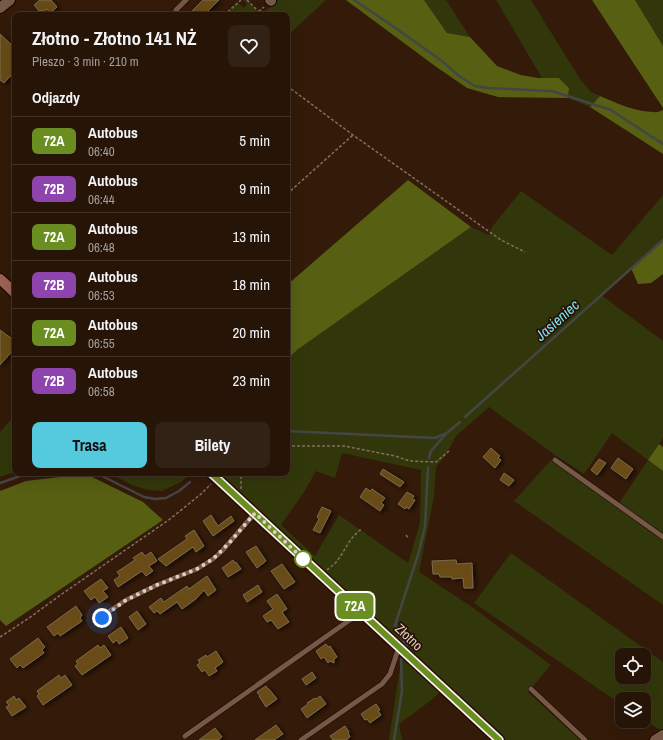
<!DOCTYPE html>
<html lang="pl">
<meta charset="utf-8">
<style>
:root{--surface:#261407;--page:#322115;--text:#f1f3f6;--muted:#a49e9b;--line:#423328;--accent:#55cadf}
body{margin:0;font-family:"Archivo Narrow",sans-serif;background:var(--page);color:var(--text);height:100vh;display:flex;flex-direction:column;font-size:15px;white-space:nowrap}
*{box-sizing:border-box;margin:0}
p{font-size:13px;color:var(--muted)}
.icon{flex:none;width:22px;height:22px;fill:none;stroke:currentColor;stroke-width:2;stroke-linecap:round;stroke-linejoin:round}
.map{position:relative;flex:1;overflow:hidden}
.panel{position:absolute;left:12px;top:12px;width:278px;height:464px;display:flex;flex-direction:column;background:var(--surface);border-radius:8px;box-shadow:0 4px 16px #0002,0 0 0 1px var(--line)}
.panel>*{flex:none}
.badge{padding:0 8px;border-radius:6px;font-size:14px;line-height:26px}
.controls{position:absolute;left:615px;top:648px;display:grid;gap:8px}
.controls a{display:grid;place-items:center;width:36px;height:36px;border-radius:8px;background:var(--surface);box-shadow:0 4px 16px #0002,0 0 0 1px var(--line);font-size:20px}
.you{position:absolute;width:20px;height:20px;margin:-10px;border:3px solid #fff;border-radius:50%;background:#1a73e8;box-shadow:0 0 0 6px #1a73e833}
.map>.badge{position:absolute;translate:-50% -50%;box-shadow:0 0 0 2px #fff}
h2{padding:0 20px;font-size:15px;line-height:36px}
.round{display:grid;place-items:center;flex:none;width:42px;height:42px;border-radius:8px;background:var(--page)}
.overview{display:flex;align-items:center;justify-content:space-between;height:68px;padding:0 20px}
h1{font-size:19px;font-weight:700;line-height:30px}
.primary-button{display:flex;gap:8px;margin-top:auto;padding:8px 20px}
.primary-button a{flex:1;height:46px;border-radius:8px;background:var(--accent);color:#111;font-size:16px;font-weight:700;line-height:46px;text-align:center}
.primary-button a+a{background:var(--page);color:var(--text)}
ul{padding:0;list-style:none}
li{display:flex;align-items:center;gap:12px;height:48px;padding:0 20px;border-top:1px solid var(--line)}
li div{flex:1}
li b{display:block;font-size:15px}
li em{font-style:normal}
li .badge{min-width:44px;font-weight:700;text-align:center}
.map>svg:first-child{display:block}
.green{fill:#32370b;fill-rule:evenodd}
.forest{fill:#565f12}
.lines{fill:none;stroke-linecap:round;stroke-linejoin:round}
.stream{stroke:#444645;stroke-width:2.5}
.building{fill:#684c17;stroke:#7d6a4d;filter:url(#shadow)}
.lane-casing{stroke:#190400;stroke-width:6}
.street-casing{stroke:#190400;stroke-width:12}
.secondary-casing{stroke:#190400;stroke-width:12}
.path{stroke:#836e60;stroke-width:1.5;stroke-dasharray:3 2;stroke-linecap:butt}
.lane{stroke:#755845;stroke-width:5}
.street{stroke:#755845;stroke-width:10}
.secondary{stroke:#9d6254;stroke-width:10}
.line-casing{stroke:#fff;stroke-width:9}
.line{stroke:#6b8e23;stroke-width:6}
.walk{stroke:#dfcec4;stroke-width:4;stroke-dasharray:0 7.2}
.stop-dot{fill:#fff;stroke:#6b8e23;stroke-width:2}
.labels{text-anchor:middle;dominant-baseline:central;stroke-width:3.5;stroke-linejoin:round;paint-order:stroke}
.street-label{font-size:14px;fill:#dfcec4;stroke:#281002}
.water-label{font-size:15px;font-style:italic;fill:#7ae3f8;stroke:#281002}
</style>
<div class="map">
<svg width="663" height="740" viewBox="0 0 663 740">
<defs>
<filter id="shadow"><feDropShadow dx="2.5" dy="1.5" stdDeviation="2" flood-color="#0009"/></filter>
</defs>
<rect width="100%" height="100%" fill="#331a09"/>
<g class="green">
<path d="M244,0H246L258,12L254,15H235L232,12L229,15H225L226,13L238,3L244,8L247,4Z"/>
<path d="M278,0H326L287,36V15H258L271,7Z"/>
<path d="M424,0H446L470,37L447,33Z"/>
<path d="M496,0H531L580,79L591,92L600,96L590,107L568,98L569,88L559,78H542Z"/>
<path d="M635,0H663V46Z"/>
<path d="M521,191L612,255L663,195V240L601,295L663,341V438L648,460L663,471V605L514,501L552,459L618,505L648,460L612,433L584,474L555,455L489,407L456,436L446,455L436,467L434,497L419,572L472,607L551,665L528,692L580,740H504L405,650L217,473H287V360L297,350L471,227L489,235L492,227ZM342,453L421,470L420,523L408,563L339,515L315,556L281,525L304,492L316,471L335,478Z"/>
<path d="M15,415V472L0,477V432Z"/>
<path d="M109,473H191L181,482L162,491L148,490L132,485Z"/>
<path d="M511,553L663,662V731H662L644,720V699H622V705L474,603ZM622,655H644V677H622Z"/>
<path d="M402,654L441,691L430,701L399,724L402,740H389Z"/>
</g>
<g class="forest">
<path d="M346,0H424L447,33L470,37L497,66L521,75L538,78H559L569,88L568,98L498,97L467,88L435,66Z"/>
<path d="M592,0H635L663,46V108Z"/>
<path d="M600,96C617,103 635,112 654,112C657,113 660,111 663,110V154L590,107Z"/>
<path d="M408,180L471,227L297,350L287,360V285Z"/>
<path d="M663,240V274L651,283L638,284L631,268Z"/>
<path d="M659,444L663,447V471L648,460Z"/>
<path d="M86,474L143,502L163,520L6,626L0,620V491L26,481Z"/>
</g>
<g class="lines">
<g class="stream">
<path d="M354,0L397,29L442,61L459,76L475,86L488,88L552,91L611,110L663,144"/>
<path d="M465,417L663,240"/>
<path d="M287,431L435,438L447,433L460,422"/>
<path d="M429,458L431,451L446,434"/>
<path d="M96,473L144,497L155,499L166,498L179,491L190,482"/>
<path d="M0,483L23,475L43,473"/>
<path d="M407,646L398,633L395,625L418,555L425,527L428,467"/>
<path d="M394,740L402,691L401,659"/>
</g>
</g>
<g class="building">
<path d="M40,0H51L57,7L50,13L47,9L43,12L41,10L39,11L34,5Z"/>
<path d="M203,0H219L204,15H188Z"/>
<path d="M0,34L15,48V71L4,83L0,80Z"/>
<path d="M0,330L11,338L15,334V348L0,365Z"/>
<path d="M491,448L500,456L498,458L501,460L495,468L483,457Z"/>
<path d="M618,458L633,469L626,479L611,468Z"/>
<path d="M599,459L606,463L597,475L591,470Z"/>
<path d="M383,469L404,482L400,487L380,474Z"/>
<path d="M504,473L514,480L509,486L500,480Z"/>
<path d="M366,488L370,491L372,489L385,498L381,503L384,505L380,511L360,497Z"/>
<path d="M407,492L414,496L412,499L415,500L409,509L406,507L405,509L398,504Z"/>
<path d="M322,507L331,511L320,533L313,530L319,519L317,517Z"/>
<path d="M211,515L218,526L231,516L234,521L213,536L203,521Z"/>
<path d="M194,530L204,546L196,552L193,547L166,566L158,559L187,539L185,536Z"/>
<path d="M256,546L266,561L257,568L246,552Z"/>
<path d="M142,552L145,556L151,552L157,561L149,566L153,571L146,576L142,571L118,587L114,580L120,576L117,572L135,560L133,558Z"/>
<path d="M233,560L235,563L236,562L241,569L228,577L222,568Z"/>
<path d="M456,560L457,564L472,563L473,588H464L463,578L452,579V577H440L439,574H433L432,561Z"/>
<path d="M282,564L295,582L284,589L271,571Z"/>
<path d="M207,576L216,590L208,596L204,590L196,599L182,609L177,602L160,614L157,611L154,613L149,607L161,598L164,602L187,586L189,589Z"/>
<path d="M101,579L108,588L103,591L108,597L99,603L95,597L91,600L84,591Z"/>
<path d="M258,585L262,592L247,602L243,595Z"/>
<path d="M277,594L287,609L282,612L289,622L278,629L271,620L267,622L263,616L273,609L267,601Z"/>
<path d="M76,606L82,615L80,618L82,621L60,636L58,633L54,636L47,627Z"/>
<path d="M137,611L146,624L138,630L129,617Z"/>
<path d="M121,627L128,638L119,644L117,640L113,643L108,636Z"/>
<path d="M38,638L45,647L42,650L44,653L23,668L20,665L17,668L10,659Z"/>
<path d="M326,644L328,647L330,646L337,657L334,659V663L330,661L328,663L324,657L321,659L316,651Z"/>
<path d="M98,645L100,648L104,645L111,655L82,675L75,666L78,664L76,661Z"/>
<path d="M216,651L223,662L215,668L217,671L209,676L205,670L202,672L197,665L200,663L198,660L206,655L207,657Z"/>
<path d="M312,672L316,678L306,685L302,679Z"/>
<path d="M59,675L61,678L65,675L72,685L43,705L37,696L39,694L37,691Z"/>
<path d="M266,686L268,689H269L277,699L266,707L259,696H260L257,692Z"/>
<path d="M14,696L16,700L19,698L26,707L12,716L6,707L9,705L6,702Z"/>
<path d="M320,696L326,704L307,718L301,709L308,704L307,703L315,698L316,699Z"/>
<path d="M376,704L380,710L378,711L381,715L370,723L367,719L365,720L361,714Z"/>
<path d="M276,725L283,734L274,740H255Z"/>
<path d="M345,726L349,732L348,733L350,737L346,740H333L330,736Z"/>
<path d="M215,728L222,737L218,740H199Z"/>
</g>
<g class="lines">
<defs>
<g id="lane">
<path d="M176,10L186,0"/>
<path d="M555,460L663,537"/>
<path d="M97,622L111,610L126,600L157,585L197,569L213,559L222,551L255,513"/>
<path d="M531,689L585,740"/>
<path d="M185,736L361,612"/>
<path d="M301,740L382,684L390,674L399,647"/>
</g>
<g id="street">
<path d="M270,0L271,1"/>
<path d="M0,8L10,0"/>
<path d="M655,740L663,735"/>
</g>
<g id="secondary">
<path d="M0,279L15,293"/>
<path d="M211,473L499,740"/>
</g>
</defs>
<use href="#lane" class="lane-casing"/>
<use href="#street" class="street-casing"/>
<use href="#secondary" class="secondary-casing"/>
<g class="path">
<path d="M247,0L259,12"/>
<path d="M224,15L241,0"/>
<path d="M255,15L264,7"/>
<path d="M287,86L353,135L501,240L525,252"/>
<path d="M287,194L353,135"/>
<path d="M287,446H344L395,456L410,461L436,462L449,451"/>
<path d="M241,489V473"/>
<path d="M406,535L409,539"/>
<path d="M327,570C330,567 334,565 337,561C345,551 350,536 362,529"/>
<path d="M0,637L29,618L62,594L170,519L201,494L211,484"/>
</g>
<use href="#lane" class="lane"/>
<use href="#street" class="street"/>
<use href="#secondary" class="secondary"/>
</g>
<g class="lines">
<defs>
<path id="line" d="M211,473L499,740"/>
</defs>
<use href="#line" class="line-casing"/>
<use href="#line" class="line"/>
<path class="walk" d="M102,618L126,600L157,585L197,569L213,559L230,542L255,513L303,559"/>
</g>
<circle class="stop-dot" cx="303" cy="559" r="8"/>
<g class="labels">
<g class="street-label">
<text transform="translate(409 637) rotate(43)">Złotno</text>
</g>
<g class="water-label">
<text transform="translate(557 320) rotate(-42)">Jasieniec</text>
</g>
</g>
</svg>
<div class="controls">
<a><svg class="icon" aria-label="locate" viewBox="0 0 24 24"><circle cx="12" cy="12" r="6"/><path d="M12 2v4M12 18v4M2 12h4M18 12h4"/></svg></a>
<a><svg class="icon" aria-label="layers" viewBox="0 0 24 24"><path d="M12 4l9 5-9 5-9-5zM3 14l9 5 9-5"/></svg></a>
</div>
<div class="you" style="left:102px;top:618px"></div>
<b class="badge" style="left:355px;top:606px;background:#6b8e23;color:#fff">72A</b>
<section class="panel">
<div class="overview"><div><h1>Złotno - Złotno 141 NŻ</h1><p>Pieszo · 3 min · 210 m</p></div><a class="round"><svg class="icon" aria-label="heart" viewBox="0 0 24 24"><path d="M12 20l-8-8c-3-5 5-10 8-4 3-6 11-1 8 4z"/></svg></a></div>
<h2>Odjazdy</h2>
<ul>
<li><span class="badge" style="background:#6b8e23;color:#fff">72A</span><div><b>Autobus</b><p>06:40</p></div><em>5 min</em></li>
<li><span class="badge" style="background:#8e44ad;color:#fff">72B</span><div><b>Autobus</b><p>06:44</p></div><em>9 min</em></li>
<li><span class="badge" style="background:#6b8e23;color:#fff">72A</span><div><b>Autobus</b><p>06:48</p></div><em>13 min</em></li>
<li><span class="badge" style="background:#8e44ad;color:#fff">72B</span><div><b>Autobus</b><p>06:53</p></div><em>18 min</em></li>
<li><span class="badge" style="background:#6b8e23;color:#fff">72A</span><div><b>Autobus</b><p>06:55</p></div><em>20 min</em></li>
<li><span class="badge" style="background:#8e44ad;color:#fff">72B</span><div><b>Autobus</b><p>06:58</p></div><em>23 min</em></li>
</ul>
<div class="primary-button"><a>Trasa</a><a>Bilety</a></div>
</section>
</div>
